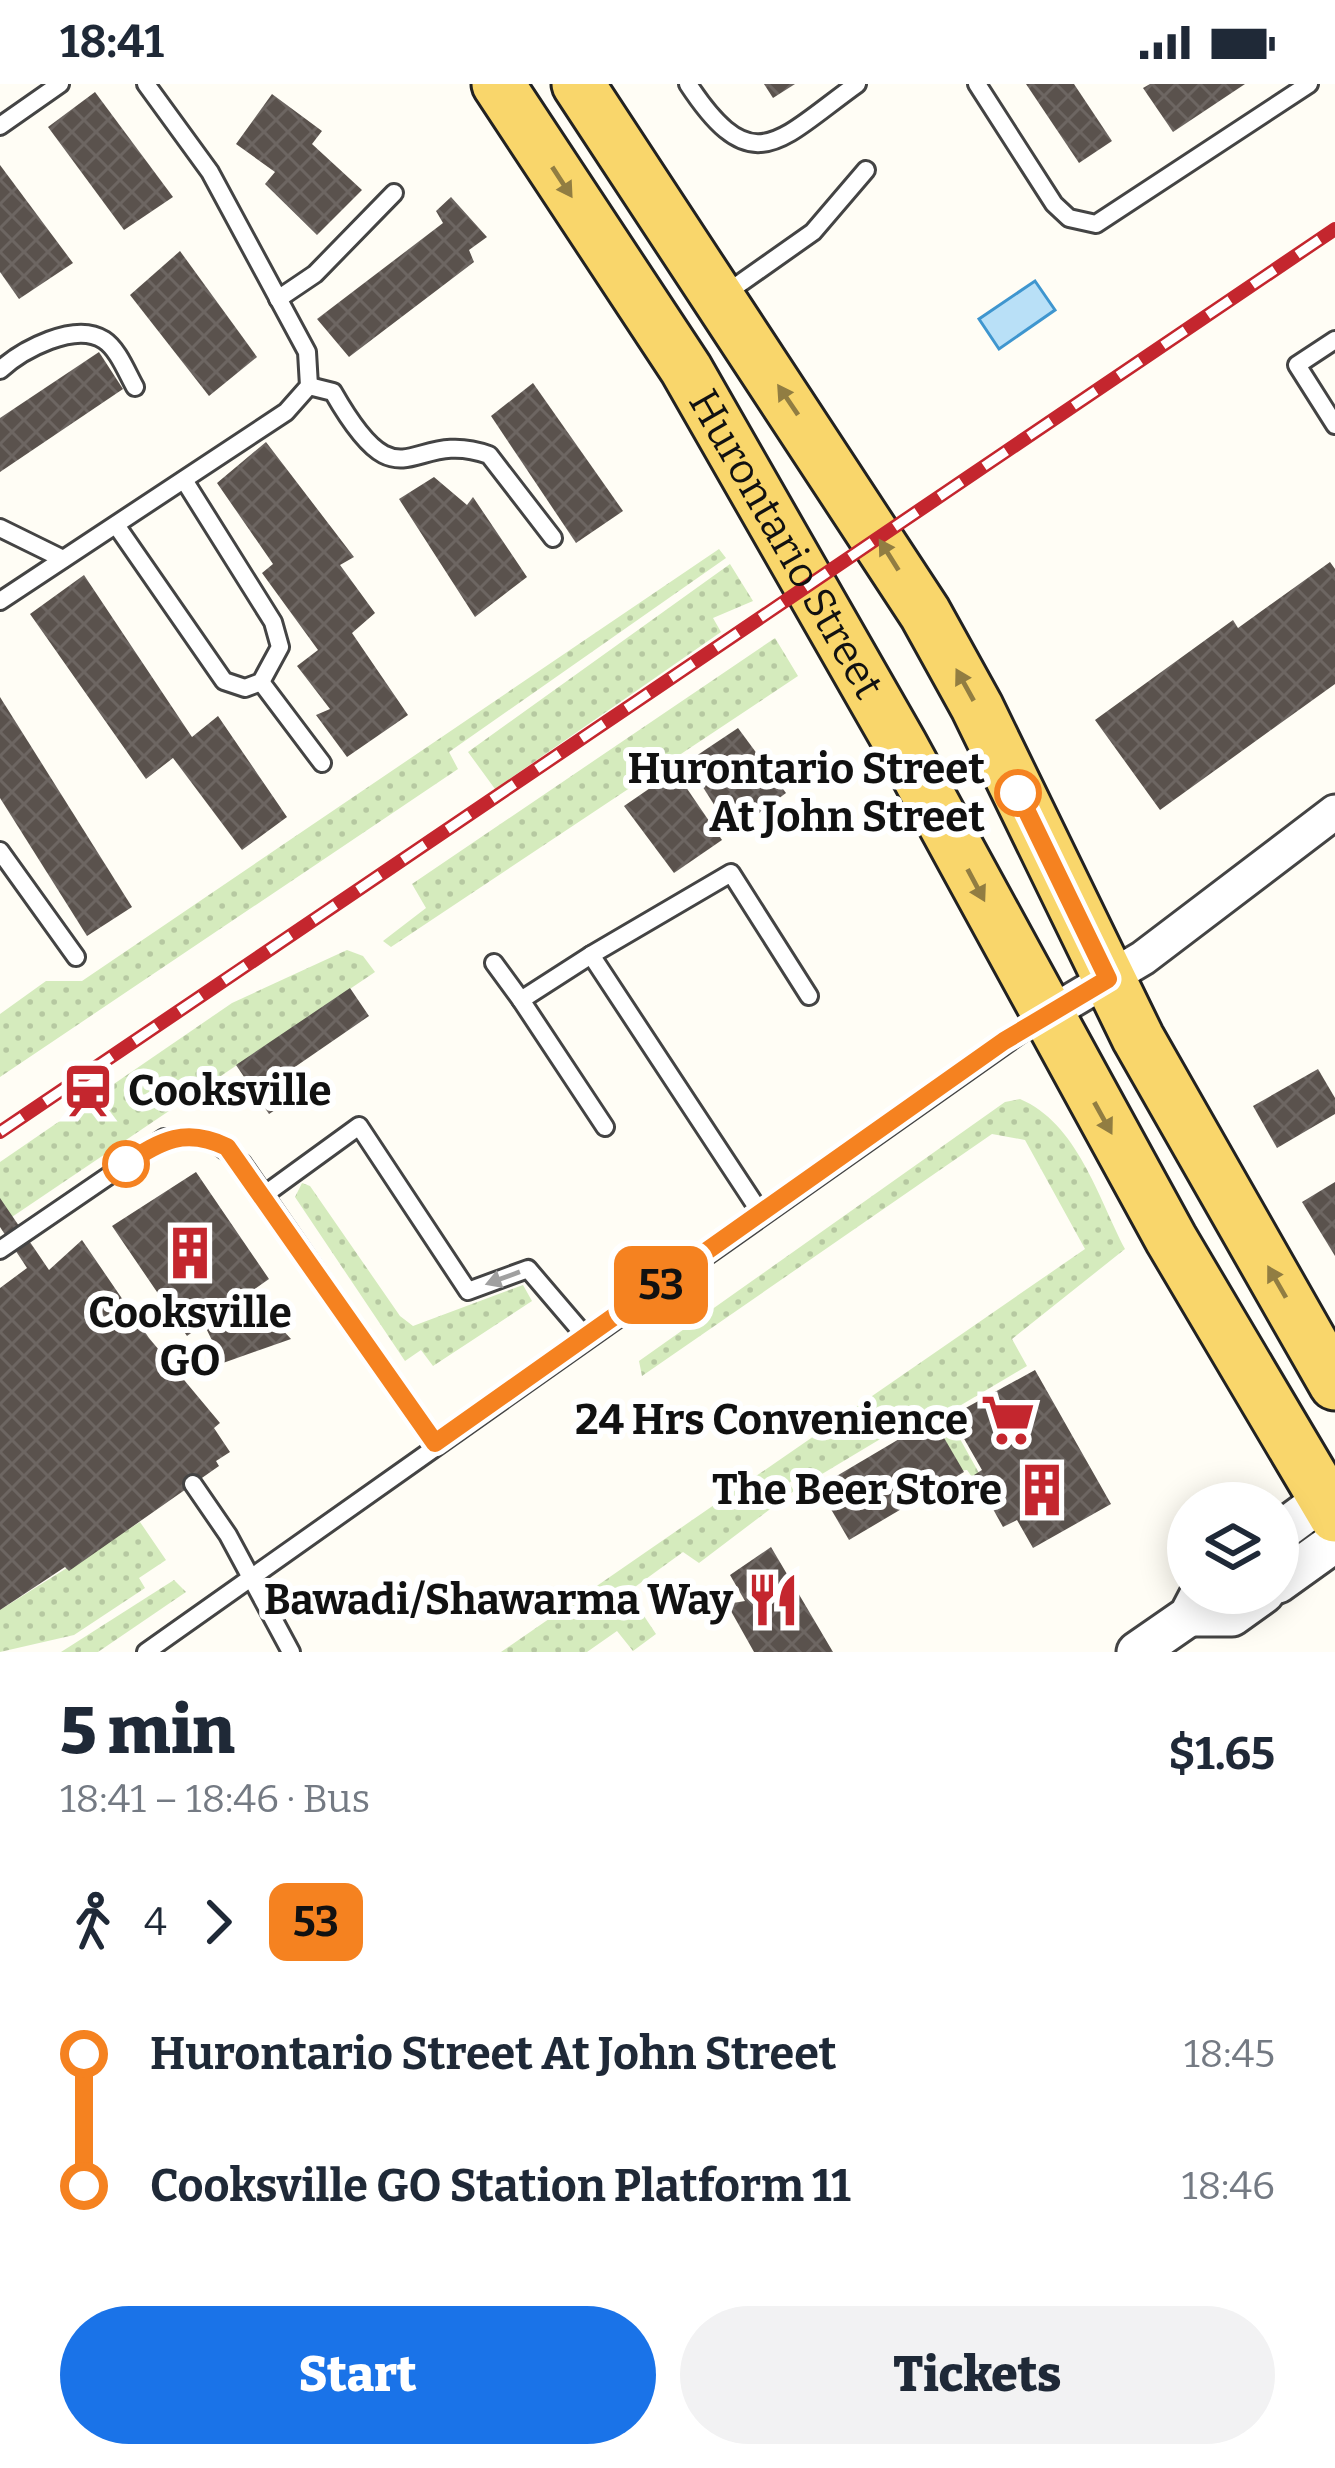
<!DOCTYPE html>
<meta charset="utf-8">
<style>
:root{--surface:#fff;--page:#f2f2f3;--text:#1f2937;--muted:#747a83;--accent:#1a73e8}
body{margin:0;font-family:Bitter,serif;background:var(--page);color:var(--text);height:100vh;display:flex;flex-direction:column;font-size:45px;white-space:nowrap}
*{box-sizing:border-box;margin:0}
p{font-size:39px;color:var(--muted)}
.icon{flex:none;width:66px;height:66px;fill:none;stroke:currentColor;stroke-width:2;stroke-linecap:round;stroke-linejoin:round}
.map{position:relative;height:1568px;overflow:hidden}
.side{display:flex;flex-direction:column;background:var(--surface);flex:1}
.side>*{flex:none}
.badge{padding:0 24px;border-radius:18px;font-size:42px;line-height:78px}
.controls{position:absolute;left:1167px;top:1398px;display:grid;gap:24px}
.controls a{display:grid;place-items:center;width:132px;height:132px;border-radius:50%;background:var(--surface);box-shadow:0 6px 30px #0003;font-size:60px}
.map>.badge{position:absolute;translate:-50% -50%;box-shadow:0 0 0 6px #fff}
.legs{display:flex;align-items:center;gap:18px;height:132px;padding:0 60px;font-size:39px}
.legs p{margin-inline-start:auto}
.overview{display:flex;align-items:center;justify-content:space-between;height:204px;padding:0 60px}
h1{font-size:66px;font-weight:800;line-height:90px}
.button{display:flex;gap:24px;margin-top:auto;padding:24px 60px}
.button a{flex:1;height:138px;border-radius:72px;background:var(--accent);color:#fff;font-size:48px;font-weight:800;line-height:138px;text-align:center}
.button a+a{background:var(--page);color:var(--text)}
ul{padding:0 60px;list-style:none}
li{display:flex;align-items:center;gap:42px;height:132px;font-size:45px}
li i{display:grid;place-items:center;width:18px;height:100%;margin:0 15px;background:currentColor}
li i::after{content:'';width:30px;height:30px;margin:-15px;border:9px solid;border-radius:50%;background:var(--surface)}
li p{margin-inline-start:auto}
li:first-child i{background:linear-gradient(#0000 50%,currentColor 0)}
li:last-child i{background:linear-gradient(currentColor 50%,#0000 0)}
.status{display:flex;justify-content:space-between;align-items:center;height:84px;padding:0 60px;background:var(--surface);direction:ltr}
.status svg{height:33px;fill:currentColor}
.map>svg:first-child{display:block}
.grass{fill:url(#grass-dots)}
.water{fill:#b9e0f7;stroke:#3f96cf;stroke-width:3}
.building{fill:url(#building-cross-hatch)}
.lines{fill:none;stroke-linecap:round;stroke-linejoin:round}
.service-casing{stroke:#444;stroke-width:22}
.minor-casing{stroke:#444;stroke-width:39}
.tertiary-casing{stroke:#444;stroke-width:45}
.primary-casing{stroke:#222;stroke-width:57}
.service{stroke:#fff;stroke-width:16}
.minor{stroke:#fff;stroke-width:33}
.tertiary{stroke:#fff;stroke-width:39}
.primary{stroke:#f9d66b;stroke-width:51}
.rail-casing{stroke:#c4262e;stroke-width:14}
.rail{stroke:#fff;stroke-width:9;stroke-dasharray:27;stroke-linecap:butt}
.oneway{fill:#917d42}
.oneway2{fill:#a0a0a0}
.line-1-casing{stroke:#fff;stroke-width:27}
.line-1{stroke:#f58220;stroke-width:18}
.stop-1-dot{fill:#fff;stroke:#f58220;stroke-width:6}
.labels{text-anchor:middle;dominant-baseline:central;stroke-width:12;stroke-linejoin:round;paint-order:stroke}
.street-label{font-size:42px;fill:#111;stroke:#fff}
.stop-label{font-size:42px;font-weight:bold;fill:#111;stroke:#fff;text-anchor:end}
.poi-label{font-size:42px;font-weight:bold;fill:#111;stroke:#fff;text-anchor:end}
</style>
<div class="status"><b>18:41</b><svg viewBox="0 0 49 12"><path d="M0 12V9h3v3zM5 12V6h3v6zM10 12V3h3v9zM15 12V0h3v12zM26 1h20v11H26zM47 4h2v5h-2z"/></svg></div>
<div class="map">
<svg width="1335" height="1568" viewBox="0 0 1335 1568">
<defs>
<pattern id="grass-dots" width="8" height="8" patternUnits="userSpaceOnUse" patternTransform="scale(3)"><rect width="8" height="8" fill="#d5ebbd"/><path d="M2 2h.1M6 6h.1" fill="none" stroke="#b6c8a1" stroke-width="1.8" stroke-linecap="round"/></pattern>
<pattern id="building-cross-hatch" width="8" height="8" patternUnits="userSpaceOnUse" patternTransform="scale(3)"><rect width="8" height="8" fill="#5a524d"/><path d="M0 0l8 8M0 8l8-8" fill="none" stroke="#6d6662"/></pattern>
</defs>
<rect width="100%" height="100%" fill="#fffdf5"/>
<g class="grass">
<path d="M719,465L726,474L449,668L458,685L0,993V930L46,897H82Z"/>
<path d="M730,480L753,517L713,534L721,548L495,705L468,668Z"/>
<path d="M775,554L798,592L391,863L383,857L426,824L412,800Z"/>
<path d="M347,866L363,872L375,888L0,1141V1078L232,919Z"/>
<path d="M1020,1015C1077,1039 1098,1113 1125,1165L1012,1255L1027,1282L946,1330L979,1389L972,1393L967,1386L959,1387L922,1330L812,1396L804,1387L789,1399L794,1407L699,1479L683,1468L628,1508L656,1550L633,1567L617,1547L587,1568H501L1085,1165L1025,1056L992,1050L642,1292L639,1277L1005,1018Z"/>
<path d="M302,1099L310,1102L400,1232L413,1242L523,1201L532,1217L433,1282L421,1266L405,1277L295,1113Z"/>
<path d="M140,1438L166,1476L139,1494L145,1504L74,1551L0,1568V1526Z"/>
<path d="M174,1496L186,1508L98,1568H61Z"/>
</g>
<path class="water" d="M1035,197L1055,226L999,265L979,235Z"/>
<g class="building">
<path d="M764,0H795L773,14Z"/>
<path d="M1026,0H1074L1112,57L1079,79Z"/>
<path d="M1150,0H1245L1173,48L1143,4Z"/>
<path d="M95,8L173,113L124,146L48,43Z"/>
<path d="M272,10L322,47L312,60L362,106L317,151L265,100L275,88L236,60Z"/>
<path d="M0,81L73,179L19,215L0,188Z"/>
<path d="M451,113L487,153L469,166L474,178L349,273L317,235L443,139L436,127Z"/>
<path d="M180,167L257,273L209,312L130,211Z"/>
<path d="M99,268L123,305L0,388V334Z"/>
<path d="M533,299L623,427L576,459L491,332Z"/>
<path d="M266,358L354,473L340,481L375,529L352,549L408,631L347,673L316,631L330,625L297,582L318,566L262,489L273,480L217,399Z"/>
<path d="M434,393L467,421L473,413L527,493L475,533L399,415Z"/>
<path d="M1330,478L1335,485V600L1160,726L1095,636L1233,536L1238,544Z"/>
<path d="M84,491L192,653L218,632L287,733L242,766L173,674L146,695L30,530Z"/>
<path d="M0,613L132,823L87,852L0,714Z"/>
<path d="M738,644L786,709L732,749L687,678Z"/>
<path d="M675,687L722,756L674,789L624,722Z"/>
<path d="M350,904L369,932L292,985L299,996L284,1006L290,1016L269,1030L236,981Z"/>
<path d="M1318,985L1335,1014V1030L1277,1064L1253,1022Z"/>
<path d="M196,1088L269,1195L249,1209L291,1255L223,1279L204,1240L187,1252L112,1142Z"/>
<path d="M1335,1098V1172L1302,1118Z"/>
<path d="M0,1114L49,1186L82,1156L149,1254L220,1339L214,1344L230,1368L216,1377L219,1382L69,1487L65,1483L0,1526V1204L27,1184L0,1143Z"/>
<path d="M1035,1286L1111,1420L1033,1464L1017,1436L1003,1443L974,1391L982,1386L951,1332Z"/>
<path d="M933,1335L964,1388L849,1456L818,1403Z"/>
<path d="M771,1463L833,1568H754L727,1520L745,1517L730,1491Z"/>
</g>
<g class="lines">
<defs>
<g id="service">
<path d="M688,0C753,99 779,56 857,0"/>
<path d="M977,0L1054,120L1069,134L1096,140L1309,0"/>
<path d="M0,42L60,0"/>
<path d="M725,210L813,148L866,86"/>
<path d="M278,215L315,190L394,109"/>
<path d="M1335,256L1297,281L1335,341"/>
<path d="M0,286C22,266 75,237 104,256C118,265 127,289 135,303"/>
<path d="M309,302L333,308C402,429 409,342 489,371L553,454"/>
<path d="M116,441L224,597L245,604L261,598L280,563L273,538L184,396"/>
<path d="M0,444L63,475"/>
<path d="M0,517L286,328L309,302L307,268L210,88L146,0"/>
<path d="M261,598L322,679"/>
<path d="M0,767L76,873"/>
<path d="M591,871L521,916L605,1043"/>
<path d="M494,879L521,916"/>
<path d="M264,1111L359,1042L468,1207L528,1185L586,1253"/>
<path d="M762,1131L591,871L731,789L809,912"/>
<path d="M0,1166L164,1054H209L242,1079L435,1359"/>
<path d="M193,1400L228,1451L291,1568"/>
<path d="M146,1568L1043,934"/>
</g>
<path id="minor" d="M1049,930L1143,874L1335,728"/>
<g id="tertiary">
<path d="M1278,1449L1335,1407"/>
<path d="M1278,1499L1335,1458"/>
<path d="M1189,1532H1232L1264,1509"/>
<path d="M1137,1568L1189,1532L1201,1509"/>
</g>
<g id="primary">
<path id="s1" d="M498,0L686,285L901,661L1171,1155L1335,1432"/>
<path d="M578,0L925,529L977,623L1138,954L1335,1300"/>
</g>
</defs>
<use href="#service" class="service-casing"/>
<use href="#minor" class="minor-casing"/>
<use href="#tertiary" class="tertiary-casing"/>
<use href="#primary" class="primary-casing"/>
<use href="#service" class="service"/>
<use href="#minor" class="minor"/>
<use href="#tertiary" class="tertiary"/>
<use href="#primary" class="primary"/>
<defs>
<path id="rail" d="M0,1048L1335,145"/>
</defs>
<use href="#rail" class="rail-casing"/>
<use href="#rail" class="rail"/>
</g>
<defs><path id="oneway-solid" d="M-6-.8H1V-3.2L6.5 0L1 3.2V.8H-6Z" transform="scale(3)"/></defs>
<g class="oneway">
<use href="#oneway-solid" transform="translate(562 98) rotate(57)"/>
<use href="#oneway-solid" transform="translate(788 316) rotate(-124)"/>
<use href="#oneway-solid" transform="translate(889 471) rotate(-122)"/>
<use href="#oneway-solid" transform="translate(965 601) rotate(-119)"/>
<use href="#oneway-solid" transform="translate(976 801) rotate(62)"/>
<use href="#oneway-solid" transform="translate(1103 1034) rotate(61)"/>
<use href="#oneway-solid" transform="translate(1277 1198) rotate(-120)"/>
</g>
<use class="oneway2" href="#oneway-solid" transform="translate(503 1194) rotate(160)"/>
<g class="lines">
<defs>
<path id="line-1" d="M126,1080C161,1056 186,1043 227,1063L435,1359L1004,957L1108,895L1018,709"/>
</defs>
<use href="#line-1" class="line-1-casing"/>
<use href="#line-1" class="line-1"/>
</g>
<defs>
<symbol id="station-bare" viewBox="-9 -9 18 18"><path d="M-3-6H3Q5-6 5-4V2Q5 4 3 4L4.5 6H3L1.5 4h-3L-3 6H-4.5L-3 4Q-5 4-5 2V-4Q-5-6-3-6ZM-3.5-4v3h7v-3ZM-3.5 1v1.5H-2V1ZM2 1v1.5H3.5V1Z" fill="#c4262e" stroke="#fff" stroke-width="2.5" paint-order="stroke"/></symbol>
<symbol id="building-bare" viewBox="-9 -9 18 18"><path d="M-4-6H4V6H1V3H-1V6H-4ZM-2.5-4.3h1.7v1.8h-1.7ZM.8-4.3h1.7v1.8H.8ZM-2.5-1h1.7V.8h-1.7ZM.8-1h1.7V.8H.8Z" fill="#c4262e" stroke="#fff" stroke-width="2.5" paint-order="stroke"/></symbol>
<symbol id="supermarket-bare" viewBox="-9 -9 18 18"><path d="M-6-5.5h2.5l.6 2H6L4.5 2H-2.5L-4.4-4H-6ZM-1.5 3.2a1.3 1.3 0 1 0 .1 0ZM3 3.2a1.3 1.3 0 1 0 .1 0Z" fill="#c4262e" stroke="#fff" stroke-width="2.5" paint-order="stroke"/></symbol>
<symbol id="restaurant-bare" viewBox="-9 -9 18 18"><path d="M-5-6h1v4h1v-4h1v4h1v-4h1v5L-1.5 .5V6h-2V.5L-5-1ZM5-6V6H3V1.5H1.5Q1.5-4 5-6Z" fill="#c4262e" stroke="#fff" stroke-width="2.5" paint-order="stroke"/></symbol>
</defs>
<g fill-rule="evenodd">
<use href="#station-bare" x="50" y="969" width="76" height="76"/>
<use href="#building-bare" x="152" y="1131" width="76" height="76"/>
<use href="#supermarket-bare" x="970" y="1298" width="76" height="76"/>
<use href="#building-bare" x="1004" y="1368" width="76" height="76"/>
<use href="#restaurant-bare" x="735" y="1478" width="76" height="76"/>
</g>
<g class="stop-1-dot">
<circle cx="1018" cy="709" r="21"/>
<circle cx="126" cy="1080" r="21"/>
</g>
<g class="labels">
<g class="street-label">
<text stroke="none"><textPath href="#s1" startOffset="543">Hurontario Street</textPath></text>
</g>
<g class="stop-label">
<text x="985" y="685">Hurontario Street<tspan x="985" dy="48">At John Street</tspan></text>
</g>
<g class="poi-label">
<text x="128" y="1007" text-anchor="start">Cooksville</text>
<text x="190" y="1229" text-anchor="middle">Cooksville<tspan x="190" dy="48">GO</tspan></text>
<text x="968" y="1336">24 Hrs Convenience</text>
<text x="1002" y="1406">The Beer Store</text>
<text x="733" y="1516">Bawadi/Shawarma Way</text>
</g>
</g>
</svg>
<div class="controls">
<a><svg class="icon" aria-label="layers" viewBox="0 0 24 24"><path d="M12 4l9 5-9 5-9-5zM3 14l9 5 9-5"/></svg></a>
</div>
<b class="badge" style="left:661px;top:1201px;background:#f58220;color:#111">53</b>
</div>
<section class="side">
<div class="overview"><div><h1>5 min</h1><p>18:41 – 18:46 · Bus</p></div><b>$1.65</b></div>
<div class="legs"><svg class="icon" aria-label="walk" viewBox="0 0 24 24"><circle cx="13" cy="4" r="2"/><path d="M13 8l-2 6 4 7M11 14l-3 7M7 12l3-4h3l4 4"/></svg>4<svg class="icon" aria-label="forward" viewBox="0 0 24 24"><path d="M9 5l7 7-7 7"/></svg><b class="badge" style="background:#f58220;color:#111">53</b></div>
<ul>
<li><i style="color:#f58220"></i><b>Hurontario Street At John Street</b><p>18:45</p></li>
<li><i style="color:#f58220"></i><b>Cooksville GO Station Platform 11</b><p>18:46</p></li>
</ul>
<div class="button"><a>Start</a><a>Tickets</a></div>
</section>
